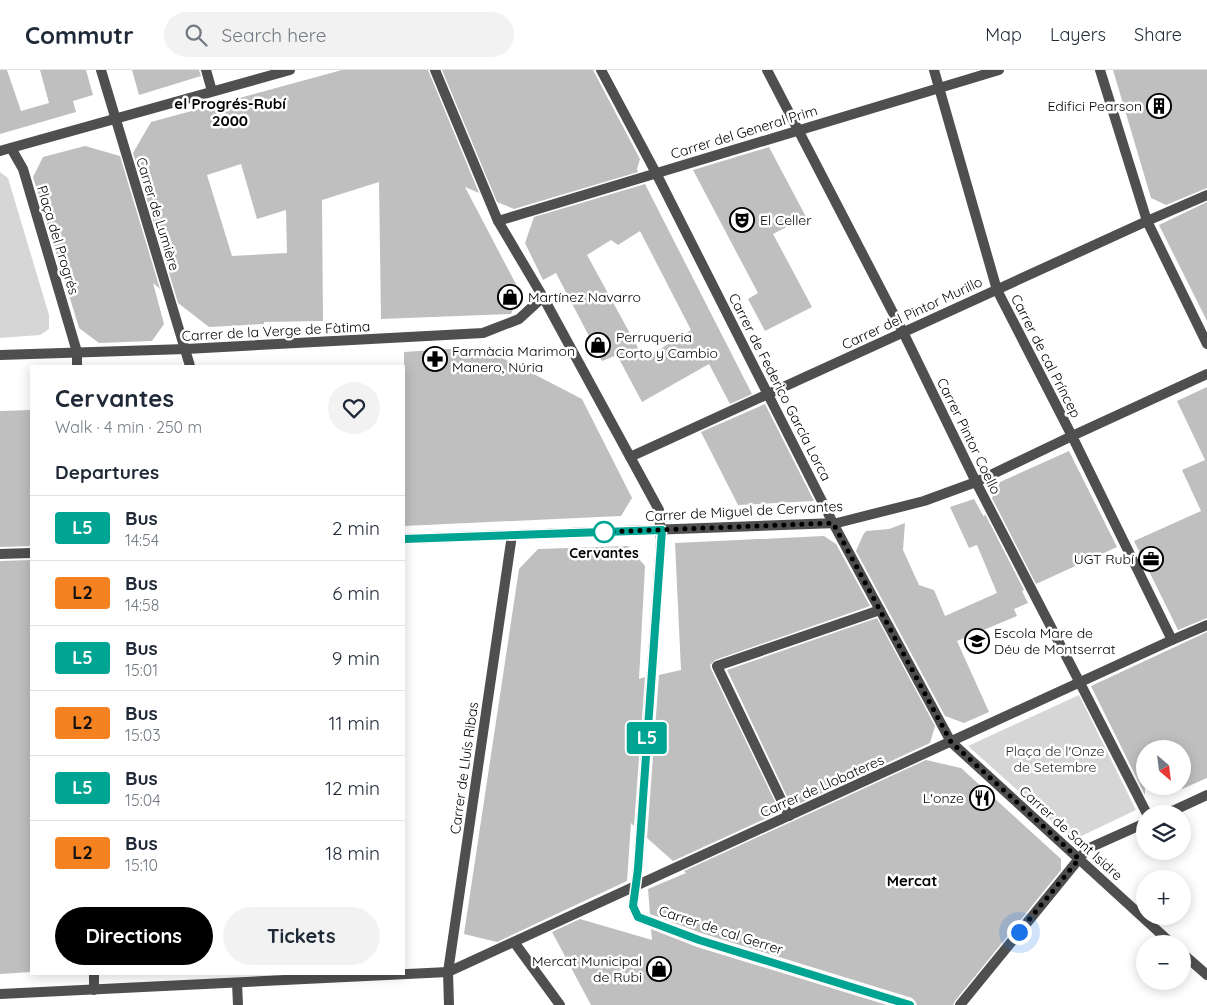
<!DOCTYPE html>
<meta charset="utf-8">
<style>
:root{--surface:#fff;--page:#f2f2f3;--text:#1f2937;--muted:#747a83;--line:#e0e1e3;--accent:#000}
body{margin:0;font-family:Quicksand,sans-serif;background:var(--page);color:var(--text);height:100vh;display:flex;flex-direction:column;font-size:19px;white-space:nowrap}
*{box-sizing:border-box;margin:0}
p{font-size:16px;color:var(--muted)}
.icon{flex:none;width:28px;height:28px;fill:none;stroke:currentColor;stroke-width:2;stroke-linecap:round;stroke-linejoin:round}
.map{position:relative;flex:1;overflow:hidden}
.details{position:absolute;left:30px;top:295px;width:375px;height:610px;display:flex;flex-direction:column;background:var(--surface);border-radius:0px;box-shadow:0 2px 12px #0003}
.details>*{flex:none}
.badge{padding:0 10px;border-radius:4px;font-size:18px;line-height:32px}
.needle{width:32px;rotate:152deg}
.buttons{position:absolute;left:1136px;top:670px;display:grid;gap:10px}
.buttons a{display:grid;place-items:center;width:55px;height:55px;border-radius:50%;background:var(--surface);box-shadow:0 2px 12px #0003;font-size:25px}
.you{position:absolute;width:25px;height:25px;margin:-12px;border:4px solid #fff;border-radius:50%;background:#1a73e8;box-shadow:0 0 0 8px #1a73e833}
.map>.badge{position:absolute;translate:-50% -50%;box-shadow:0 0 0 2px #fff}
h2{padding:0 25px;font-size:19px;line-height:45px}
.round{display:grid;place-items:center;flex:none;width:52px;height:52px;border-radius:26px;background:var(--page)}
.headline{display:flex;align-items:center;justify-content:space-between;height:85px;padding:0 25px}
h1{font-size:24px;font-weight:700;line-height:38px}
.cta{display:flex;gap:10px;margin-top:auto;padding:10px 25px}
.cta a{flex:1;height:58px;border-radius:30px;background:var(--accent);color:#fff;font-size:20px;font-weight:700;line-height:58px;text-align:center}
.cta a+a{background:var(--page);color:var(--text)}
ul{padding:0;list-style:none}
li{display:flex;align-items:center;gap:15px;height:65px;padding:0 25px;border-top:1px solid var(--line)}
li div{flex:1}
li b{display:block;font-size:19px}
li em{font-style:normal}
li .badge{min-width:55px;font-weight:700;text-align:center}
header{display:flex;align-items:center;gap:30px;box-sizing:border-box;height:70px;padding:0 25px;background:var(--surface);border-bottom:1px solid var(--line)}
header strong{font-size:24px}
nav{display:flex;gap:28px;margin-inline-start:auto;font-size:18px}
.search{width:350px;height:45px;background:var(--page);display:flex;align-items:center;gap:12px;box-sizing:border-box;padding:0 18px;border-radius:28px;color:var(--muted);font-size:19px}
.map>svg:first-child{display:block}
.green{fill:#d6d6d6}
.building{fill:#bfbfbf;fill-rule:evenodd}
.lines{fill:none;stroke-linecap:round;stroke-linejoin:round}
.pedestrian{stroke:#4f4f4f;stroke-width:10}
.minor{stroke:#4f4f4f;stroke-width:10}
.tertiary{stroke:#4f4f4f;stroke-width:10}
.line-casing{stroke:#fff;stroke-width:11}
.line{stroke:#00a493;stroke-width:8}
.walk{stroke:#000;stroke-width:5;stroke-dasharray:0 9}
.stop-dot{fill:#fff;stroke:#00a493;stroke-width:2.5}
.labels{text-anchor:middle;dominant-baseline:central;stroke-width:5;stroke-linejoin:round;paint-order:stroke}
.poi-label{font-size:14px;fill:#000;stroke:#fff;text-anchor:start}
.street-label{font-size:14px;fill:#000;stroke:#fff}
.stop-label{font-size:14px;font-weight:bold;fill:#000;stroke:#fff}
.park-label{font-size:14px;fill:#2d2d2d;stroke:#fff}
.neighbourhood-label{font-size:15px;font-weight:bold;fill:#000;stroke:#fff}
</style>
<header>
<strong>Commutr</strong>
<div class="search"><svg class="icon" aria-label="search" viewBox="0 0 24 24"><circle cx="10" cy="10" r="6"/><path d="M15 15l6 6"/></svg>Search here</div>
<nav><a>Map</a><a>Layers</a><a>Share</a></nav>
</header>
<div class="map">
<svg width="1207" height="935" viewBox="0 0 1207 935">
<rect width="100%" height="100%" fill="#fff"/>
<g class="green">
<path d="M0,102L8,108L49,245V259L40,265L0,268Z"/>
<path d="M1079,625L1136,740L1073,770L968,676Z"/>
</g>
<g class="building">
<path d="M0,0H7L21,41L49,33L40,0H86L93,25L73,31L76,42L0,64Z"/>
<path d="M132,0H199L201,6L139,25Z"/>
<path d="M342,0H428L479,123L465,117L520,222L511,244L381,249L379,112L322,130L323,251L264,252V254L209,257L178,233L133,83L151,52ZM241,94L257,149L286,140L287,183L232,186L207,105Z"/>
<path d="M442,0H593L640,89L637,99L638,102L514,139L497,132Z"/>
<path d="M1113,0H1207V118L1166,135L1151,128Z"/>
<path d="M85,76L120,86L160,219L153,213L164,254L152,271L99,273L79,258L33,107L43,87Z"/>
<path d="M769,77L806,147L773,164L812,237L765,261L748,229L758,223L693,100Z"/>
<path d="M645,114L752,324L730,334L709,294L642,332L617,285L602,291L556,203L543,210L525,173L534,147ZM640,161L691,260L644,289L587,185L611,170L618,175Z"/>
<path d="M1207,132V251L1159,155Z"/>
<path d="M462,278L485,279L582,329L632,428L621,446L404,456V282Z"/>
<path d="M1207,317V548L1178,560L1134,471L1201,441L1182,400L1205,390L1177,331Z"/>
<path d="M765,334L814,431L738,435L701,362Z"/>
<path d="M31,340V476L0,477V341Z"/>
<path d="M1069,381L1117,477L1036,514L992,428L1000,412Z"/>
<path d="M974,429L984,447L985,444L1024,520L1022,521L1028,533L1014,539L1017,546L957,571L989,642L964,653L945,646L856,481L863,465L866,461L889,459L905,453L903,480L919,515L934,520L945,546L997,523L977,475L969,478L950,437Z"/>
<path d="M824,466L836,474L870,536L715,590L710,595L711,599L780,742L673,791L647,768L659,605L681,600L675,473Z"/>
<path d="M628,476L645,496L639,609L645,607L634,756L631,753L627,811L497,872L464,864L519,499L538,479Z"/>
<path d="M31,490V902L0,904V491Z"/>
<path d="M877,548L935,656L930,673L792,737L727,600Z"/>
<path d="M1207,562V708L1182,719V679H1145V725L1091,616Z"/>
<path d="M926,690L961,698L1061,789V800L955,931L953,935H917L915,931L912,928L701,863L650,844L648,819L686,803L684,801Z"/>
<path d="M580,849L652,870L651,859L697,877L887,935H591L552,862Z"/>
</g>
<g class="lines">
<g class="pedestrian">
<path d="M1207,125L1147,151L1207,274"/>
<path d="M1072,366L1207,304"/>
<path d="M1172,570L1207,555"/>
<path d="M1080,613L1147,744"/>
<path d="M951,672L1172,874"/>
<path d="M1166,744L1207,725"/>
<path d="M1182,883L1207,905"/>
<path d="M960,935L1087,779L1145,753"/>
</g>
<g class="minor">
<path d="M101,0L190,296"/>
<path d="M206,0L212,21"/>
<path d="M435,0L498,151L543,227L659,440L661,471L638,799L633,836L638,847L699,870L910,935"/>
<path d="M601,0L656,103L833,453L951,672"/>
<path d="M767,0L903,262L976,412L1080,613"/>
<path d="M11,78L23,99L77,282V296"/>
<path d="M0,81L290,0"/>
<path d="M498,151L999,0"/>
<path d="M0,285L186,279L483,263L519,249L543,227"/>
<path d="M630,387L1147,151L1100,0"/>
<path d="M789,746L717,596L880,540"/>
<path d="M514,872L560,935"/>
<path d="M94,904V920"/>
<path d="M237,913L238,935"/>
<path d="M0,924L448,902L1172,570L1072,366L997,220L934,0"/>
<path d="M449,935L448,902L512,465"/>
</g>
<g class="tertiary">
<path d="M404,469L837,453L924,431L976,412L1072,366"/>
<path d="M0,484L31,483"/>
</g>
</g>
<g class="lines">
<defs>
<path id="line" d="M404,469L662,460L638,799L633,836L638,847L699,870L910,935"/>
</defs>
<use href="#line" class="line-casing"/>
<use href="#line" class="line"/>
<path class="walk" d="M604,462L833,453L951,672L1079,789L1019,862"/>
</g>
<defs>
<symbol id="building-ring" viewBox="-11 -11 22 22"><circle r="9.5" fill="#fff" stroke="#000" stroke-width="1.5"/><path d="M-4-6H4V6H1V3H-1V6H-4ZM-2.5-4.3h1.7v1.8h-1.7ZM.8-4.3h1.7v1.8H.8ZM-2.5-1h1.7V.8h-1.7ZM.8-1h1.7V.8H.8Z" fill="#000"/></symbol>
<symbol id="theatre-ring" viewBox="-11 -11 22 22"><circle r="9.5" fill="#fff" stroke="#000" stroke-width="1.5"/><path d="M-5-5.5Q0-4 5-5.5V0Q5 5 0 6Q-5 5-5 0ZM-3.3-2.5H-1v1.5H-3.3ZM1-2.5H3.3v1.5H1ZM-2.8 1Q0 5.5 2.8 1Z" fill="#000"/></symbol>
<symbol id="shop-ring" viewBox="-11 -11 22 22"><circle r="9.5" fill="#fff" stroke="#000" stroke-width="1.5"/><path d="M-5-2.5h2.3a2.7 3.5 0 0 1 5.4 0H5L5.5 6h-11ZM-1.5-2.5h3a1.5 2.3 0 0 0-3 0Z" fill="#000"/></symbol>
<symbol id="pharmacy-ring" viewBox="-11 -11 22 22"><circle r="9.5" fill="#fff" stroke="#000" stroke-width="1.5"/><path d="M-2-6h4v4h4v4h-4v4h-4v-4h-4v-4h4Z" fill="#000"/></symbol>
<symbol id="office-ring" viewBox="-11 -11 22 22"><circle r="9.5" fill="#fff" stroke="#000" stroke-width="1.5"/><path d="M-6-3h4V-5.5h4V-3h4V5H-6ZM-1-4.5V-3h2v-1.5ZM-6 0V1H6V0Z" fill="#000"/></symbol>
<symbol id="school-ring" viewBox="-11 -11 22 22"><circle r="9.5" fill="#fff" stroke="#000" stroke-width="1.5"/><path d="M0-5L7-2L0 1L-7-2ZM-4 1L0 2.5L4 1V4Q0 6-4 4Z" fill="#000"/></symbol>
<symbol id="restaurant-ring" viewBox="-11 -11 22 22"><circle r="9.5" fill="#fff" stroke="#000" stroke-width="1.5"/><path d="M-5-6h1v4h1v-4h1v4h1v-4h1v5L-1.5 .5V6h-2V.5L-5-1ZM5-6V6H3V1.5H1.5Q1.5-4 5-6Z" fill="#000"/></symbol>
</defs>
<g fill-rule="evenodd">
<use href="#building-ring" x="1145" y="22" width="28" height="28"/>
<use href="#theatre-ring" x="728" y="136" width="28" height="28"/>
<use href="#shop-ring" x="496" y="213" width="28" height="28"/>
<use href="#shop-ring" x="584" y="261" width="28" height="28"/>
<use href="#pharmacy-ring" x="421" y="275" width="28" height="28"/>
<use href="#office-ring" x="1137" y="475" width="28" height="28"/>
<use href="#school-ring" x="963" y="557" width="28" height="28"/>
<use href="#restaurant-ring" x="968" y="714" width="28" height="28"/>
<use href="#shop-ring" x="645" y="885" width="28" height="28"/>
</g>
<circle class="stop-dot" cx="604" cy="462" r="10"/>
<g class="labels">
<g class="poi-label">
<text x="1142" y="36" text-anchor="end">Edifici Pearson</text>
<text x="760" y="150">El Celler</text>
<text x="528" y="227">Martínez Navarro</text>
<text x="616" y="267">Perruqueria<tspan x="616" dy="16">Corto y Cambio</tspan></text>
<text x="452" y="281">Farmàcia Marimon<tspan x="452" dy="16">Manero, Núria</tspan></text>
<text x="1134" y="489" text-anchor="end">UGT Rubí</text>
<text x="994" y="563">Escola Mare de<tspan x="994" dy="16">Déu de Montserrat</tspan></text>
<text x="964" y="728" text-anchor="end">L'onze</text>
<text x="642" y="891" text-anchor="end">Mercat Municipal<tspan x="642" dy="16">de Rubi</tspan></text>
</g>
<g class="street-label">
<text transform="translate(744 62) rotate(-17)">Carrer del General Prim</text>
<text transform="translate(158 144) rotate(73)">Carrer de Lumière</text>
<text transform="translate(58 170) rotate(73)">Plaça del Progrés</text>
<text transform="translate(912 243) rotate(-25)">Carrer del Pintor Murillo</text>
<text transform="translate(276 261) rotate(-3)">Carrer de la Verge de Fàtima</text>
<text transform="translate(1046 286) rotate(63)">Carrer de cal Príncep</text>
<text transform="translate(780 317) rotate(63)">Carrer de Federico García Lorca</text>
<text transform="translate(969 366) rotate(64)">Carrer Pintor Coello</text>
<text transform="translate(744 441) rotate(-3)">Carrer de Miguel de Cervantes</text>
<text transform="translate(464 698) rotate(-82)">Carrer de Lluís Ribas</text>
<text transform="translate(822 716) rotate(-24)">Carrer de Llobateres</text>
<text transform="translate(1071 763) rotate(42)">Carrer de Sant Isidre</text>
<text transform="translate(721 860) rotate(18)">Carrer de cal Gerrer</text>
</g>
<g class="stop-label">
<text x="604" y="483">Cervantes</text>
</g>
<g class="park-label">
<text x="1055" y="681">Plaça de l'Onze<tspan x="1055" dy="16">de Setembre</tspan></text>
</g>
<g class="neighbourhood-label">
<text x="230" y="33">el Progrés-Rubí<tspan x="230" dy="17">2000</tspan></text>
<text x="912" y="810">Mercat</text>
</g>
</g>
</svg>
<div class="buttons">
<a><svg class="needle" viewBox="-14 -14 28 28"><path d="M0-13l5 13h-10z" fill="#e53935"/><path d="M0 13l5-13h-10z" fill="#747a83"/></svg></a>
<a><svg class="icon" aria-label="layers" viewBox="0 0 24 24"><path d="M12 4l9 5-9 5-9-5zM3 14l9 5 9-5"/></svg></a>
<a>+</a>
<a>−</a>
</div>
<div class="you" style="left:1019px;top:862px"></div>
<b class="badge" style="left:647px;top:668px;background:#00a493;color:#fff">L5</b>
<section class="details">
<div class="headline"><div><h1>Cervantes</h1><p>Walk · 4 min · 250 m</p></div><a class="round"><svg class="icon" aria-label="heart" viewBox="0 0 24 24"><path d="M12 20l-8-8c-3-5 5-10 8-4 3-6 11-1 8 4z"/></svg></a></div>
<h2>Departures</h2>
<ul>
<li><span class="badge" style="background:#00a493;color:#fff">L5</span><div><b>Bus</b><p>14:54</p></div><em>2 min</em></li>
<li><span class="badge" style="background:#f58220;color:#111">L2</span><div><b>Bus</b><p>14:58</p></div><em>6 min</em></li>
<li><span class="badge" style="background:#00a493;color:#fff">L5</span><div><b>Bus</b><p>15:01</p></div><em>9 min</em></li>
<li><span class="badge" style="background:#f58220;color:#111">L2</span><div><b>Bus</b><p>15:03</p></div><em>11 min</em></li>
<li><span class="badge" style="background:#00a493;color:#fff">L5</span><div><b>Bus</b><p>15:04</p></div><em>12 min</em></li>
<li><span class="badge" style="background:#f58220;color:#111">L2</span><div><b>Bus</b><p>15:10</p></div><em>18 min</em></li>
</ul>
<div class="cta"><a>Directions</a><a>Tickets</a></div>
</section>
</div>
